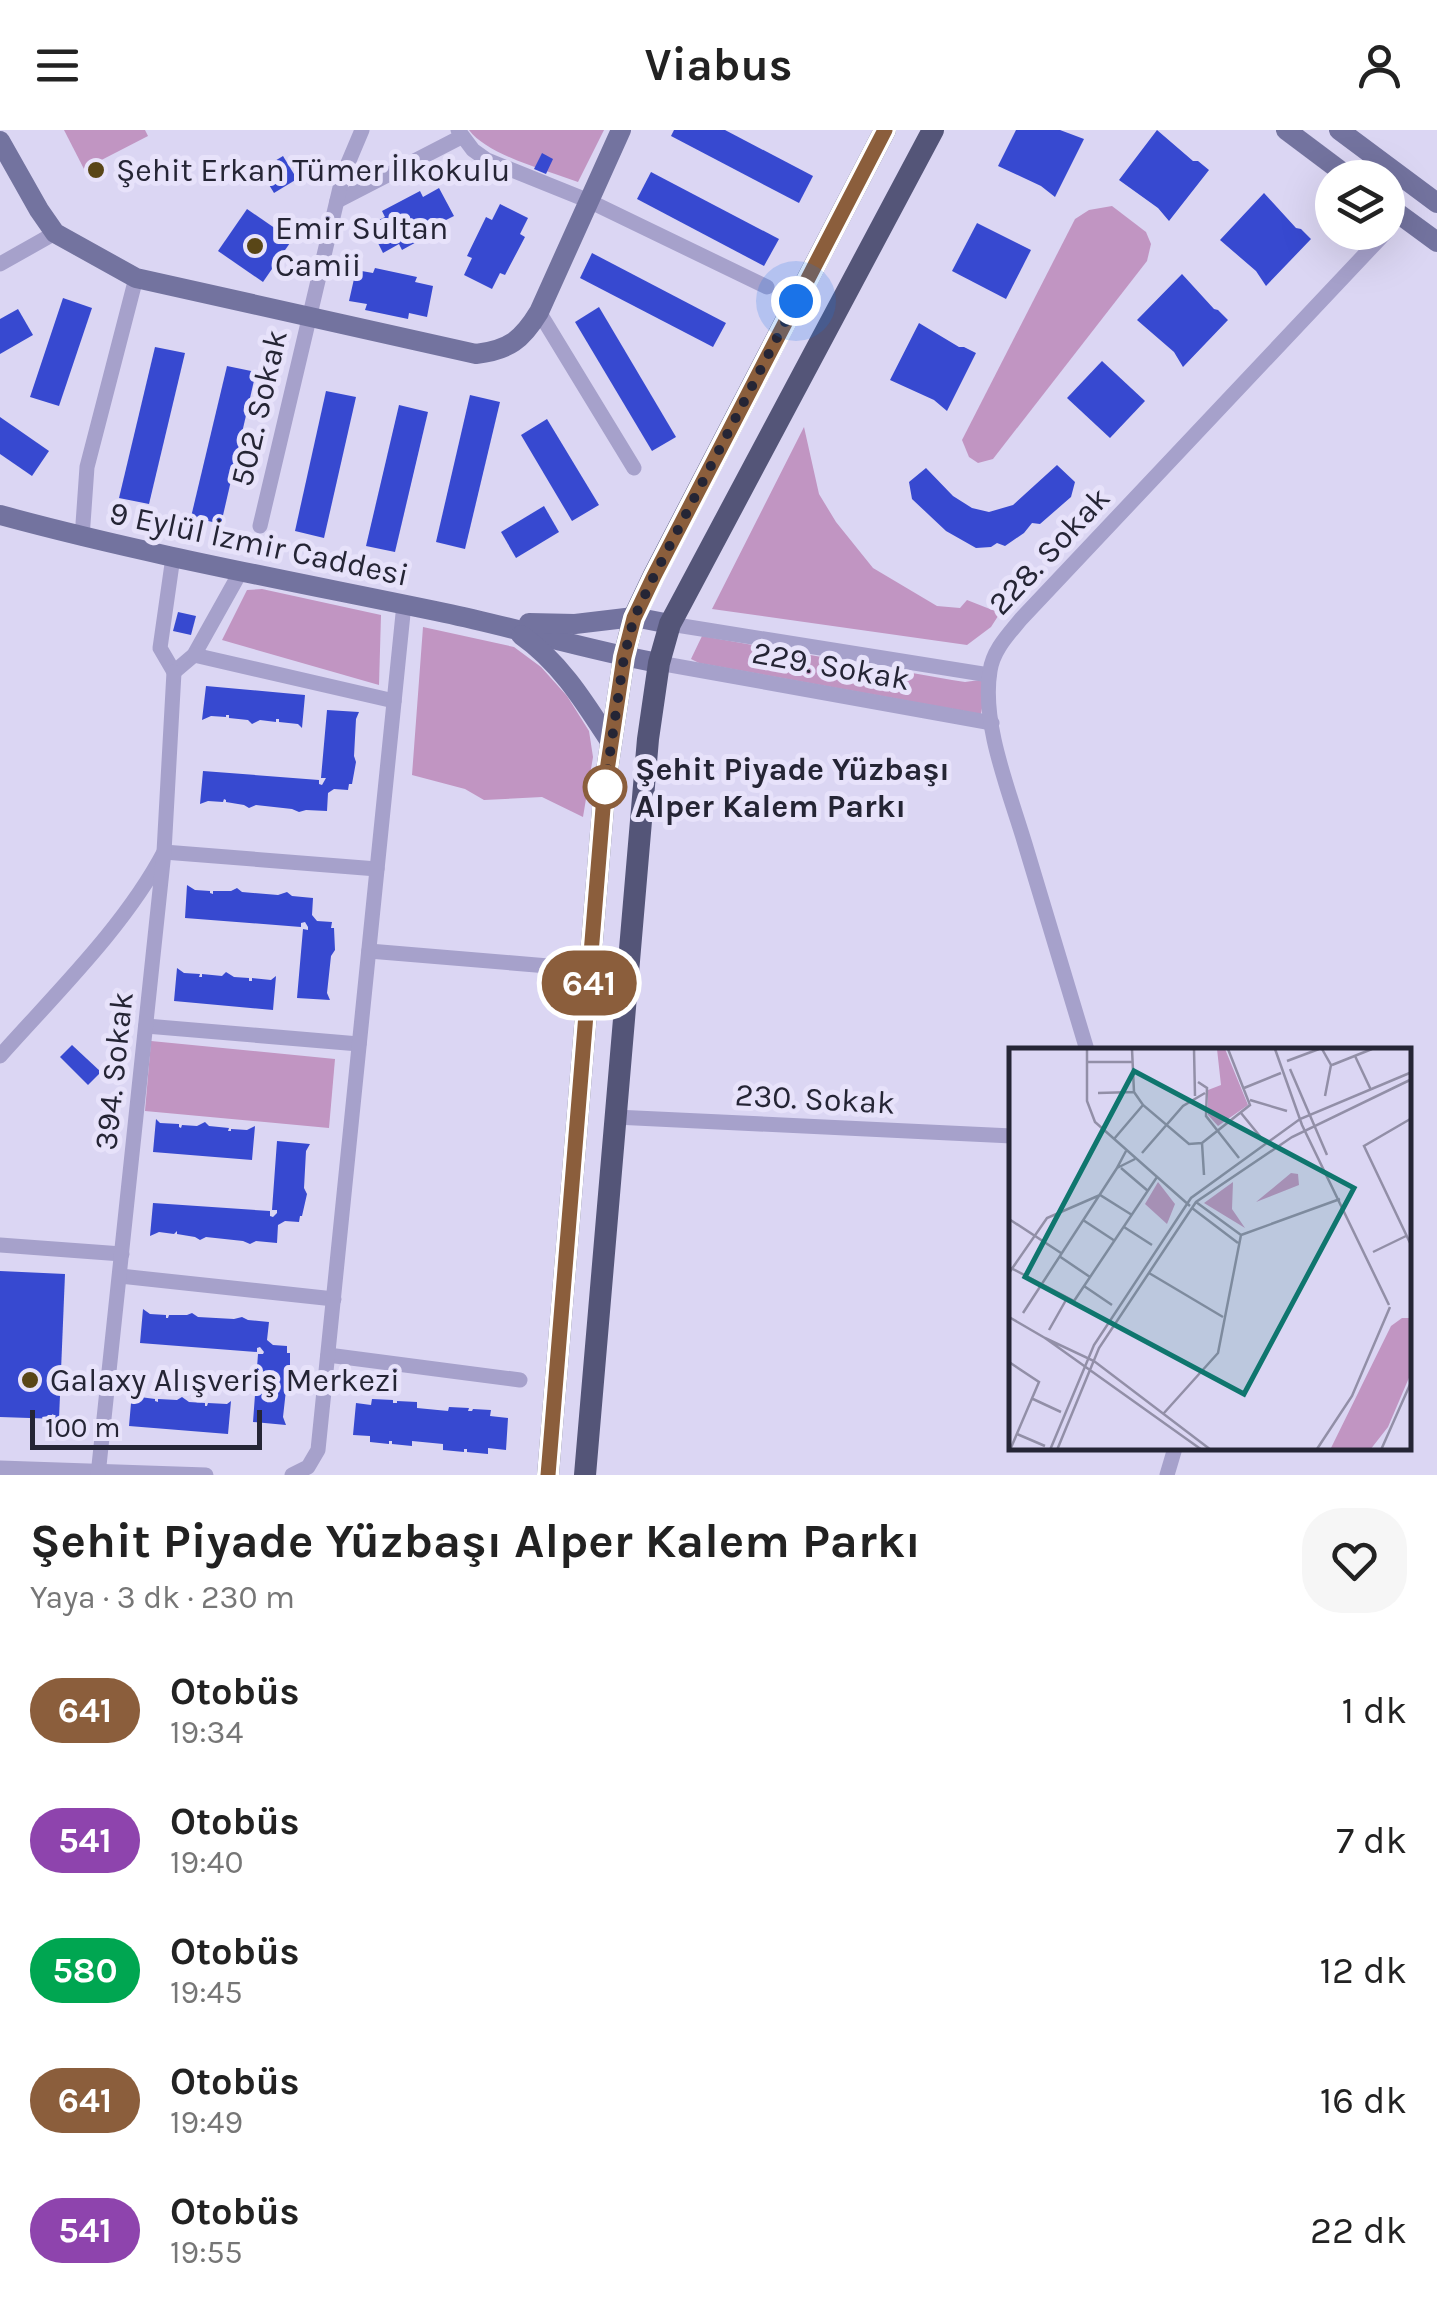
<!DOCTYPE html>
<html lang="tr">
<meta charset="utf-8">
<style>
:root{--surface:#fff;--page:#f6f6f6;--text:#222;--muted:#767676}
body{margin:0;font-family:Karla,sans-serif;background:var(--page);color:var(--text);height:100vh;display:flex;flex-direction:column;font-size:38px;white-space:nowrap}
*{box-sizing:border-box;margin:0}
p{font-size:32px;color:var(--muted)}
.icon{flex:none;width:55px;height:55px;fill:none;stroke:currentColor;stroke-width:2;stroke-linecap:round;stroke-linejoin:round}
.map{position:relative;height:1345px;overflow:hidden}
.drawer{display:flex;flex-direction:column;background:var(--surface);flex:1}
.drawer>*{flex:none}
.badge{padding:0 20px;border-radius:32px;font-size:35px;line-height:65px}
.controls{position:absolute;left:1315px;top:30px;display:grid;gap:20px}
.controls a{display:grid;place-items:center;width:90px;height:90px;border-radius:50%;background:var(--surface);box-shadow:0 10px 40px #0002;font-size:50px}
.scale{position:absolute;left:30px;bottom:25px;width:232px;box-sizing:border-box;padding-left:10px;border:5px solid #252535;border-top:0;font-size:28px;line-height:35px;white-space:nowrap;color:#252535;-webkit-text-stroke:8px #e7e2fa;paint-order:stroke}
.you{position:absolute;width:50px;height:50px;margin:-25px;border:8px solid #fff;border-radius:50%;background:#1a73e8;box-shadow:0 0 0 15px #1a73e833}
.map>.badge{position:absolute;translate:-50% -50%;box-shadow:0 0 0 5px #fff}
.round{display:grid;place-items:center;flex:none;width:105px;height:105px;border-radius:40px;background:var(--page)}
.summary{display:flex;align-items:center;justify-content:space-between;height:170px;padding:0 30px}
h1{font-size:48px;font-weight:700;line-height:75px}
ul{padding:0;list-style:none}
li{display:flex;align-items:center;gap:30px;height:130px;padding:0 30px}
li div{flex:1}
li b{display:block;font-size:38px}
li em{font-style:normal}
li .badge{min-width:110px;font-weight:700;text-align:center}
header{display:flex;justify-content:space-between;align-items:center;height:130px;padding:0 30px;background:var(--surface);font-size:45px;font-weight:700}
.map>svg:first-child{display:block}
.green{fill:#c195c2}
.building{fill:#3749d0}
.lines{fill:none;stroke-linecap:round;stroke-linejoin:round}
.street{stroke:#a6a1cb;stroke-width:15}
.secondary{stroke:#73739f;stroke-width:20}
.primary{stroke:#545578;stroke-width:22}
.line-casing{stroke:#fff;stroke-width:22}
.line{stroke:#8b5e3c;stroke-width:15}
.walk{stroke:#252535;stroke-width:10;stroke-dasharray:0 18}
.poi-dot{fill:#594617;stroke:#e7e2fa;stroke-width:4}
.stop-dot{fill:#fff;stroke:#8b5e3c;stroke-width:5}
.labels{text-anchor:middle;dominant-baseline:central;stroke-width:10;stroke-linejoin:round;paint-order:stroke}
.poi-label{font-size:32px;fill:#252535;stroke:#e7e2fa;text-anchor:start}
.street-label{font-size:32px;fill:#252535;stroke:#e7e2fa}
.stop-label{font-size:32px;font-weight:bold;fill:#252535;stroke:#e7e2fa;text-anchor:start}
.inset-road{fill:none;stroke:#928fa7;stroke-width:2.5}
.view{fill:#0f766e;fill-opacity:0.15;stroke:#0f766e;stroke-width:5}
.inset-edge{fill:none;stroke:#252535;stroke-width:5}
</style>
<header><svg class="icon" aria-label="menu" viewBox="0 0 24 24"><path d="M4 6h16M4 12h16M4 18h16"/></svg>Viabus<svg class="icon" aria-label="person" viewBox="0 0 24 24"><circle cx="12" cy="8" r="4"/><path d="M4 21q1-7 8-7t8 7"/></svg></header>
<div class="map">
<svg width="1437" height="1345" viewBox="0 0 1437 1345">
<rect width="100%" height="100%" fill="#dbd6f3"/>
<g class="green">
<path d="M64,0H145L148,6L84,39Z"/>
<path d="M469,0H604L578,52C548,41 487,25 469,0Z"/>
<path d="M1112,76L1146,102L1151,114L1147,131L993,329L978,333L969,327L962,310L1075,89L1089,80Z"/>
<path d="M804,297L819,364L836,392L873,438L937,476L960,478L967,470L1000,483L991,497L967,515L712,479Z"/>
<path d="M262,459L381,485L379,555L222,510L247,460Z"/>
<path d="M423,497L514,517L541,537L567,566L589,601L593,627L583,687L542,667L484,670L465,659L412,645Z"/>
<path d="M702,506L952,550L965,552L987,549L981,584L699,533L691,529Z"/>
<path d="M151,911L335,929L329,998L145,981Z"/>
</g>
<g class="building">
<path d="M674,0H725L813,46L799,73L671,6Z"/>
<path d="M1016,0H1060L1084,9L1055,67L1041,56L998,36Z"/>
<path d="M1157,0L1193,31H1198L1209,40L1169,91L1158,78L1119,50Z"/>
<path d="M542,23L553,29L546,44L534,39Z"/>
<path d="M283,26L297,49L274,63L260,40Z"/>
<path d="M651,42L779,109L764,136L637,69Z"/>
<path d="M439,58L454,86L438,94L440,99L402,120L399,114L383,123L369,95L385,87L382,81L420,61L423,67Z"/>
<path d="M1264,63L1296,98L1301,99L1311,109L1266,156L1256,141L1220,110Z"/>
<path d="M500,74L528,88L520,104L525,107L505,145L500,143L492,159L464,145L472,128L467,126L486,87L492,90Z"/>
<path d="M247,79L292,110L263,152L218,121Z"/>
<path d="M977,93L1031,120L1006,169L952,141Z"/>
<path d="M592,123L726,193L713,217L580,148Z"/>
<path d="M375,138L417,147L415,152L433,156L427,187L409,183L408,189L365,180L367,174L349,171L356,140L373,143Z"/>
<path d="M1182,144L1214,179L1218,180L1228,190L1183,237L1174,222L1137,190Z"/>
<path d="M63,168L92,178L59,276L30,267Z"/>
<path d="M599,177L676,307L652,321L575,192Z"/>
<path d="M18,179L33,205L0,224V189Z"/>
<path d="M919,193L959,217H964L976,223L947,281L934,270L890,250Z"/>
<path d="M155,217L185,223L149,374L119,368Z"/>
<path d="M1102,231L1145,271L1110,308L1067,268Z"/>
<path d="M227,236L256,242L221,394L191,387Z"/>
<path d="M326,261L356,267L324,408L295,401Z"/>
<path d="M470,265L500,272L465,419L436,412Z"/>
<path d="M399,275L428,282L395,422L366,416Z"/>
<path d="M0,287L49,321L32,346L0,324Z"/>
<path d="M547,289L599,375L572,391L521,305Z"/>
<path d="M1057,335L1075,352L1071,367L1040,394L1032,393L1024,403L1005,416L997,413L991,417L976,418L946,401L912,369L909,352L926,338L953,366L972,378L989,382L1013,375Z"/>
<path d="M544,376L559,402L516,428L501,402Z"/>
<path d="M178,482L196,486L191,505L173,501Z"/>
<path d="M206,556L305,565L302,598L298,594L279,592V589H276V592L260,590L252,594L248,590L229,588V585H226V587L211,586L202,590Z"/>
<path d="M327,580L359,582L356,589L354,626L356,632L352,654H349L348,660L334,659L328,663L327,681L306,680L299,682L292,679L256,675L249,678L244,675L226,672V670L224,669L223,672L208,671L200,674L203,641L319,650V654L322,655L326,648H321Z"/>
<path d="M187,755L195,760L210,761V763L213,764V761H231L237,758L242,762L278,765L287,762L292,766L313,768L312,785L317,791L332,792L331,798H334L335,820L331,826L327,863L330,870L297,868L303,799L308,800V797L305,792L301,793V797L185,788Z"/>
<path d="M177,838L184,843L200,844L199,847H202V844L222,846L226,842L234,847L249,848V851H252V848L271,850L276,846L273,880L174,871Z"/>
<path d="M72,915L101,942L88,955L60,927Z"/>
<path d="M156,989L160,993L179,994V997L181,998L182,995L197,996L205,992L209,996L229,998L228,1001H231V999L247,1000L255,996L252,1030L153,1022Z"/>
<path d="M277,1011L310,1014L306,1021L304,1058L307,1064L302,1086H300L299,1092L285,1091L278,1095L277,1113L256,1111L250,1114L243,1111L206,1107L200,1110L195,1107L177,1104V1101L174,1104L159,1102L150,1106L153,1073L270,1081V1086L273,1087L277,1083V1080H272Z"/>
<path d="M0,1141L65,1144L59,1289L0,1287Z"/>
<path d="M143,1179L150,1184L166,1185V1188H168L169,1185H187L192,1183L198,1187L234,1189L242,1187L248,1190L269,1192L267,1210L273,1215L287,1216V1223H290V1245L287,1251L283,1287L286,1295L253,1292L258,1224H263L264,1222L260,1217L257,1218V1222L140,1213Z"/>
<path d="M132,1262L140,1267L155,1269V1271L158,1272V1269L177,1270L182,1267L189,1272L205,1273V1276H207L208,1273L227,1274L231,1271L228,1304L129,1296Z"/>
<path d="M372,1269L393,1270V1273H397V1271L417,1272V1278L448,1281L449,1277L469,1278L468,1281H472L473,1279L491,1280L490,1286L508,1288L506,1320L488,1318V1324L467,1322V1319H464V1322L443,1320V1314L412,1311V1316L392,1314V1311H389V1314L370,1312V1306L353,1305L356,1273L371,1275Z"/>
</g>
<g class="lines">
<g class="street">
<path d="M458,0L473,20L487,30L589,71L767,157"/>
<path d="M337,71L461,7"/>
<path d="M0,134L55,103"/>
<path d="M539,182L634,338"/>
<path d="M260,396L343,45L362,0"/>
<path d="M82,408L87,337L136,148"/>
<path d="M173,427L160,518L174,542L194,525L241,441"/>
<path d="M670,494L989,545"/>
<path d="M194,525L394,571"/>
<path d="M659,533L992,593"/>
<path d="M369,821L560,837"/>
<path d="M146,896L359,914"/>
<path d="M1087,920C1066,851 1045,782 1025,714C1010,663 981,594 990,541C993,520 1008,505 1021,489L1386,102"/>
<path d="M0,926C56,863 125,796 164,722L377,739"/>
<path d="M615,987L1012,1006"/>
<path d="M0,1115L122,1124"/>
<path d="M120,1146L334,1169"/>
<path d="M328,1225L520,1250"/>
<path d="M0,1338L206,1345"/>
<path d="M98,1345L164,722L174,542"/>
<path d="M292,1345L308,1337L318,1320L404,474"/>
<path d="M1167,1345L1175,1318"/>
</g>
<g class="secondary">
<path d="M1286,0L1350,48"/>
<path d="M1339,0L1437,73"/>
<path d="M0,11L39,80L55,103L136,148L476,224C509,220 522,210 539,182L621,0"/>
<path d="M1388,76L1437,112"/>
<path d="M0,385C147,425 296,452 445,483C517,498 587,520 659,533"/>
<path d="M529,493L575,494L634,487L670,494"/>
<path d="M521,505C561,533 585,573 611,613"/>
</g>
<g class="primary">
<path d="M548,1345L605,654L624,527L634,487L654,445L885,0"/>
<path d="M585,1345L648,609L659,533L670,494L933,0"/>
</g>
</g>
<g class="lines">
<defs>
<path id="line" d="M548,1345L605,654L624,527L634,488L654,446L885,0"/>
</defs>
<use href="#line" class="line-casing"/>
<use href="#line" class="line"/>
<path class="walk" d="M605,657L624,527L634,488L654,446L796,171"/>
</g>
<g class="poi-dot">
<circle cx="96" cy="40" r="10"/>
<circle cx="255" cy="116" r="10"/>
<circle cx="30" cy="1250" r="10"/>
</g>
<circle class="stop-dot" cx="605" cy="657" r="20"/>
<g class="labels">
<g class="poi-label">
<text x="116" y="40">Şehit Erkan Tümer İlkokulu</text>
<text x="275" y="98">Emir Sultan<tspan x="275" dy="37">Camii</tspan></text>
<text x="50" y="1250">Galaxy Alışveriş Merkezi</text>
</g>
<g class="street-label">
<text transform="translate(259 278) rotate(-77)">502. Sokak</text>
<text transform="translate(259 414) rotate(12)">9 Eylül İzmir Caddesi</text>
<text transform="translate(1049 421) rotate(-47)">228. Sokak</text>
<text transform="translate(831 536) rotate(10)">229. Sokak</text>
<text transform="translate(114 941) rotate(-84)">394. Sokak</text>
<text transform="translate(815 969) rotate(3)">230. Sokak</text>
</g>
<g class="stop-label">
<text x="635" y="639">Şehit Piyade Yüzbaşı<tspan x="635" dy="37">Alper Kalem Parkı</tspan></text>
</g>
</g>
<g transform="translate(1009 918)">
<rect width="402" height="402" fill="#dbd6f3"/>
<path d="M208,1H216L239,57L209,78L199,67V42L212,37ZM282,125L289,126L290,137L247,154ZM149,134L166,156L158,176L136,156ZM224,134L223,161L236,180L195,155ZM393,270H402V325L379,379L361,402H321L382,278Z" fill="#c195c2"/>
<path class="inset-road" d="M78,1V53L86,74L181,158M123,1L125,44L134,57L180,96L193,95M185,1L186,48M266,1L293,77L380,257M313,1L322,17L316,48M346,8L362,42M278,13L310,1M78,14H124M323,17L363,1M281,21L318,107M189,34L198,40L197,68L230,110M235,40L272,25M89,45L125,44M241,52L278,63M232,65L254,92M403,70L355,98L403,199M105,91L134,57M193,95L241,57L219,1M193,95L195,127M117,103L108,120L126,111M133,105L174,58L196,45M112,120L139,143M187,154L232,187M183,160L229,195M0,171L52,205M74,172L106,193M115,179L143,197M364,204L397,188M50,208L81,229M0,219L65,253L148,129M0,225L38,170L91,147L123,167M140,225L214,269M75,238L103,257M14,265L108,120M0,269L36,290M40,282L57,252M0,314L30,334L1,402M24,351L52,364M155,365L209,305L232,187L331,151M8,386L36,398M308,401L343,348L381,259M41,402L85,297L182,150L291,71L403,24M48,402L90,300L187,154L283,89L403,31M193,402L36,290L85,313L202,402M372,402L403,332"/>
<path class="view" d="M125,23L345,140L235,346L16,229Z"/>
<rect width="402" height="402" class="inset-edge"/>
</g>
</svg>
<div class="controls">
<a><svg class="icon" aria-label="layers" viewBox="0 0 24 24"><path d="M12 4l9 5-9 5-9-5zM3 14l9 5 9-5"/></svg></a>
</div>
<div class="scale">100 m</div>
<div class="you" style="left:796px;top:171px"></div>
<b class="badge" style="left:589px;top:853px;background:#8b5e3c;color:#fff">641</b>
</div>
<section class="drawer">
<div class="summary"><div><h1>Şehit Piyade Yüzbaşı Alper Kalem Parkı</h1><p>Yaya · 3 dk · 230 m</p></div><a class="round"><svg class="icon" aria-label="heart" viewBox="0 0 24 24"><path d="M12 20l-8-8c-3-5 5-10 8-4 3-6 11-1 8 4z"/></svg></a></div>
<ul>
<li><span class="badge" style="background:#8b5e3c;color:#fff">641</span><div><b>Otobüs</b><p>19:34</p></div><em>1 dk</em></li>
<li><span class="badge" style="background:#8e44ad;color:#fff">541</span><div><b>Otobüs</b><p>19:40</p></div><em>7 dk</em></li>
<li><span class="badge" style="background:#00a651;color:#fff">580</span><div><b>Otobüs</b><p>19:45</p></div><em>12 dk</em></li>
<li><span class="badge" style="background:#8b5e3c;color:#fff">641</span><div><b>Otobüs</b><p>19:49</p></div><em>16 dk</em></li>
<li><span class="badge" style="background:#8e44ad;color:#fff">541</span><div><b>Otobüs</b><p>19:55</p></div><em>22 dk</em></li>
</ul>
</section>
